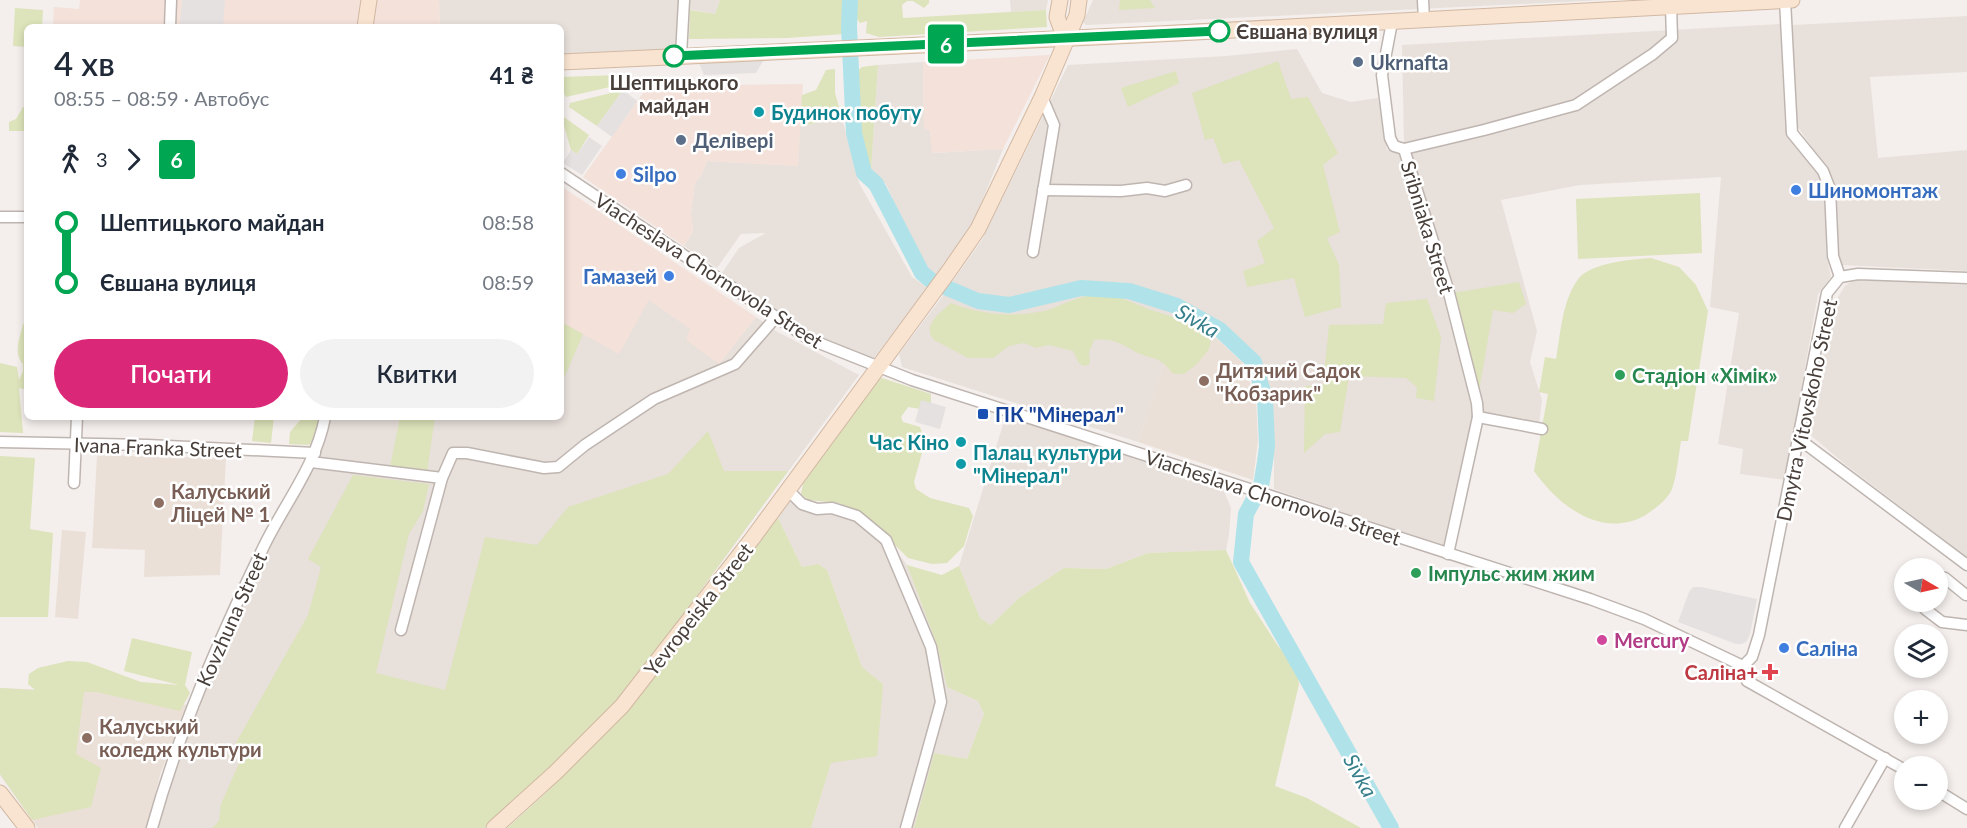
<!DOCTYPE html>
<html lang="uk">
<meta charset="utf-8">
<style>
:root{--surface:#fff;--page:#f2f2f3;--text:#1f2937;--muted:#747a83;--accent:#db2777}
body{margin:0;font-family:Lato,sans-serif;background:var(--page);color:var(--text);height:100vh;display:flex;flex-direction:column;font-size:22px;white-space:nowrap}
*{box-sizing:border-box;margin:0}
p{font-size:20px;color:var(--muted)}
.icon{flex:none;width:33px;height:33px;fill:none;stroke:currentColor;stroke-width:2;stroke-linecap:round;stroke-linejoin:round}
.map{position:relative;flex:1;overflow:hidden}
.panel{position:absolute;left:24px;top:24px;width:540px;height:396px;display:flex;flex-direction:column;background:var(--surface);border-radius:9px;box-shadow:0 3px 9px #0003}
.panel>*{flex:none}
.badge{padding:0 12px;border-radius:4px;font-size:21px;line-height:39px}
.needle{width:39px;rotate:99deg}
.controls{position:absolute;left:1894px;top:558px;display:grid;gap:12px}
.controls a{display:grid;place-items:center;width:54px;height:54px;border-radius:50%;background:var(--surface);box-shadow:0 3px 9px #0003;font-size:30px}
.map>.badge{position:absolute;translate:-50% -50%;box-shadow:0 0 0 3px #fff}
.legs{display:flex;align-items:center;gap:9px;height:66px;padding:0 30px;font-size:20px}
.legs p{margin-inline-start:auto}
.summary{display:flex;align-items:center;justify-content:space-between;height:102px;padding:0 30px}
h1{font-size:33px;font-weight:600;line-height:45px}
.button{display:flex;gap:12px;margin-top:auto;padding:12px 30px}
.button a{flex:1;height:69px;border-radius:36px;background:var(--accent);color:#fff;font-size:24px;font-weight:600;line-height:69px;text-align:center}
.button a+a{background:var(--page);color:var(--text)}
ul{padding:0 30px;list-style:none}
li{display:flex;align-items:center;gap:21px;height:60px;font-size:22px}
li i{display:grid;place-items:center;width:9px;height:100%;margin:0 8px;background:currentColor}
li i::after{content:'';width:15px;height:15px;margin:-8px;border:4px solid;border-radius:50%;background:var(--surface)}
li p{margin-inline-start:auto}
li:first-child i{background:linear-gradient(#0000 50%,currentColor 0)}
li:last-child i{background:linear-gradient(currentColor 50%,#0000 0)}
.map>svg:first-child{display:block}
.residential{fill:#e8e0db}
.commercial{fill:#f3e1da}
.education{fill:#ebe0d8}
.green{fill:#dde3ba}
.parking{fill:#e4e1e0}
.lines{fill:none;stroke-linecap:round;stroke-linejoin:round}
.river{stroke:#b0e3e9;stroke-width:16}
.street-casing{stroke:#bfb5b0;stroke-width:13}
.secondary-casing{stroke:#d1b8a3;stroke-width:17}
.street{stroke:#fff;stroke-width:10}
.secondary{stroke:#f9e4d1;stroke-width:15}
.line-1-casing{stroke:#fff;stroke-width:14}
.line-1{stroke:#00a651;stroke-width:9}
.stop-1-dot{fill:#fff;stroke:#00a651;stroke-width:3}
.service-dot{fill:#5c6f8a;stroke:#fff;stroke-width:2}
.culture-dot{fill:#0f9aa8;stroke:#fff;stroke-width:2}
.shop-dot{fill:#3f7fe0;stroke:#fff;stroke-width:2}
.leisure-dot{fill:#2e9e5b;stroke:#fff;stroke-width:2}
.education-dot{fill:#8d6e63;stroke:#fff;stroke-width:2}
.transit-dot{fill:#1a4fb4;stroke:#fff;stroke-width:2}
.hotel-dot{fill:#d1479c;stroke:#fff;stroke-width:2}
.health-dot{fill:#e0444e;stroke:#fff;stroke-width:2}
.labels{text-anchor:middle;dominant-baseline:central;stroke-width:5;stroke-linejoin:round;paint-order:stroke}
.stop-label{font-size:20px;font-weight:bold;fill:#483f3a;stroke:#fff;text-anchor:start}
.service-label{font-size:20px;font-weight:bold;fill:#4e5e75;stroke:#fff;text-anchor:start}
.culture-label{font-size:20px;font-weight:bold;fill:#0d838f;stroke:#fff;text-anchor:start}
.shop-label{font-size:20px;font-weight:bold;fill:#366cbe;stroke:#fff;text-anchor:start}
.street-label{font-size:20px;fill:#483f3a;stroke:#fff}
.education-label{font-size:20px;font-weight:bold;fill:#785e54;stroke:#fff;text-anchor:start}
.leisure-label{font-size:20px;font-weight:bold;fill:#27864d;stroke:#fff;text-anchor:start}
.transit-label{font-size:20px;font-weight:bold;fill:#164399;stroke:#fff;text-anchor:start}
.hotel-label{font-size:20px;font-weight:bold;fill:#b23c85;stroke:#fff;text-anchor:start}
.health-label{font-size:20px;font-weight:bold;fill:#be3a42;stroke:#fff;text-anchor:end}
.water-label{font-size:21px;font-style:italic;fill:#367f8a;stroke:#fff}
</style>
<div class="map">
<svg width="1967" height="828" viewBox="0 0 1967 828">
<rect width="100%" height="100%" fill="#f4efec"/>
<g class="residential">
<path d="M439,0H682L679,45L676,50L572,54L561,53V27H440Z"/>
<path d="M688,0H720L715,14L687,9Z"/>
<path d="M1010,0H1048L1046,10L1011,12Z"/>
<path d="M1093,0H1605L1086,25L1083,22Z"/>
<path d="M1967,16V72L1870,77L1878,158L1967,150V271L1842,265L1838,255L1836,190L1831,176L1796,124L1793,104V25Z"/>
<path d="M1780,24L1785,127L1789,137L1817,171L1825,196L1826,254L1831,277L1818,294L1785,480L1740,474L1743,449L1718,444L1739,313L1710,307L1721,177L1580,185L1501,200L1537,331L1530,362L1542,400L1539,424L1480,413L1409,154L1404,143L1402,45Z"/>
<path d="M1297,49L1322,93L1351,102L1378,98L1387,150L1402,153L1463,354L1473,401V435L1447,547L1274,489V460L1269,414L1260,374L1247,353L1226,334L1213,318L1171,297L1121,282L1085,284L1007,302L982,299L950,285L982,240L1068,65L1226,56Z"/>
<path d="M923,62L924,128L930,130L933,153L1003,149L974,221L953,255L936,277L930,275L925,270L886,184L871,170L878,65Z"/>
<path d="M842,118L859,183L912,277L928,288L874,358L810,333L722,273L739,248L766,233L741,234L717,268L684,246L693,231L691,214L695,183L701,176L707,161L798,166L800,126Z"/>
<path d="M1855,279L1967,285V557L1846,465L1807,432L1834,304L1845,286Z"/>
<path d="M945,293L982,307L1004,310L1081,294H1119L1180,314L1138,442L902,367L899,354Z"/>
<path d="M649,300L691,329L719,364L756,317L776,331L859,375L621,699L484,828H157L171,774L205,685L272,539L314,467L326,439L329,417H561V322Z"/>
<path d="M1006,415L1223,489L1231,508L1229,535L1226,550L1148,553L1106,569L1064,568L1020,597L991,625L980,618L959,566Z"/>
<path d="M791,501L807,513L831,511L854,517L894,548L907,565L937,645L947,687L978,701L984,714L967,759L934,753L914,828H811L831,763L883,684L862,667L827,570L818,564L802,567L778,518L788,503Z"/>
</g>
<g class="commercial">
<path d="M80,0H363L359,27H53L54,7L79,9Z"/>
<path d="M374,0H439L440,27H370Z"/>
<path d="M1050,55L1003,149L932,153L930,131L924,128L923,62Z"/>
<path d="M803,84L798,166L707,161L701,176L695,183L691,214L693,231L684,246L583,177L648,86Z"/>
<path d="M561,186L756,317L719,364L686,340L690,329L649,300L619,354L561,322Z"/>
</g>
<g class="education">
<path d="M1180,314L1215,337L1242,362L1256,399L1258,440L1253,480L1138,442Z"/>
<path d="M97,455L226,458L220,575L144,577L145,550L92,548Z"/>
<path d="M62,530L86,532L78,619L55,617Z"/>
<path d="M85,685L187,705L161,772L146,828H38L0,775V688L63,691Z"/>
</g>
<g class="green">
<path d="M720,0H844V34L787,38L689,39L690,10L715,14Z"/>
<path d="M856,0H929V3L924,8L913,1H907L902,5L903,18L1046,10L1047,27L879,37L866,33L867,21L860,23L854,15Z"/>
<path d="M1120,0H1150L1155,8L1119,10Z"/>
<path d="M15,8L43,10L42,27H27V47L13,46Z"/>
<path d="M1278,61L1291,99L1308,97L1338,153L1323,165L1340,232L1327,238L1339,265L1341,307L1305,317L1294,278L1247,287L1243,271L1265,263L1257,241L1274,228L1239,160L1223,164L1213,138L1205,140L1192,93Z"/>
<path d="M878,65L871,170C853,143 856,104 855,73L862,67Z"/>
<path d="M835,69V93L842,118L800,126L802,95L816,90L826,70Z"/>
<path d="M1176,71L1179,83L1128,107L1121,88Z"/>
<path d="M620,75L626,82L623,84L566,97L561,88V77Z"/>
<path d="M623,90L597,126L569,107L570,103Z"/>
<path d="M23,107H27V131H9V122L16,119Z"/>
<path d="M561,115L589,135L577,154L571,150Z"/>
<path d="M1700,193L1702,253L1578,259L1576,199Z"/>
<path d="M1651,258L1679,267L1696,285L1708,311L1688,441H1681C1679,453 1676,482 1671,491C1666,501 1653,510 1644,516C1600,539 1558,505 1534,471L1548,394L1539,392L1545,357L1556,359C1561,332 1562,300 1579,278C1591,263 1633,259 1651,258Z"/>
<path d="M1519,282L1526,304L1513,313L1493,310L1478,397L1453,293Z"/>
<path d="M1092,295L1119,297L1148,309L1192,323L1209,334L1211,340L1209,349L1197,364L1184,374H1173C1159,354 1152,361 1134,351C1119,343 1112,338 1094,340L1089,352L1090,364L1084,366L1079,363L1073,351L1049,345L1036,348L1024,343L1009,346L993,358H968L934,340C921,326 941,312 951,303C983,315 1014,318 1048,310C1063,305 1076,297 1092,295Z"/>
<path d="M1427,299L1441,337L1434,401L1416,398L1417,387L1406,378L1349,376L1340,432L1325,434L1304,453L1305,386L1323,385L1329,325L1383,324L1386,303Z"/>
<path d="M27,322V390L19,388L23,433L0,432V363L17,367L19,380L23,371V364C13,353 20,337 23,324Z"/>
<path d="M561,322L583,334L561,385Z"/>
<path d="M882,378L931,394V405L920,409L908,407L901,417L903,422L920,427L925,442L914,482L916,489L930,498L969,508L973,516L964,546L947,563L932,564L908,558L868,518L839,503L808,500L801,494L803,484L877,380Z"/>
<path d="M255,417H274L271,443L252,441Z"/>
<path d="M303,417H319L315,442L308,445L289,444L290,432Z"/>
<path d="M400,417H435L427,472L390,467Z"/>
<path d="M708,431L724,471H788L621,699L531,788L484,828H212L219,821L221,804L241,759L228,757L308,615L321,567L308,559L353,475L429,484L423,511L409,534L376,673L445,690L485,537L537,545L568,507L668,474Z"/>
<path d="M0,456L35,458L30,529L53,533L48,617H0Z"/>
<path d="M778,518L802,567L818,564L827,570L862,667L883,684L877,756L831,763L811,828H507C559,783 606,733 651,681C696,629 736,572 778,518Z"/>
<path d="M1226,550L1250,603L1278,646L1296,665L1299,684L1275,786L1307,798L1361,828H914L934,753L967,759L984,714L978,701L947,687L937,645L907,565L942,575L959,566L980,618L991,625L1020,597L1064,568L1106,569L1148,553Z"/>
<path d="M132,638L192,652L185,685L190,693L180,711L96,692H84L76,754L101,768L91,807L32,820L0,774V688L35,690L28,684L29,674L38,668L68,661L87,662L141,682L179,685L124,671Z"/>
</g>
<g class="parking">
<path d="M182,0H225L223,27H180Z"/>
<path d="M763,61L756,73L704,75L699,63Z"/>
<path d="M623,90L637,101L612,137L597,126Z"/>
<path d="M589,137L602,146L582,175L563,163L571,150L577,154Z"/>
<path d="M921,400L946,407L940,429L915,422Z"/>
<path d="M1693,587H1701L1757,599L1750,634L1747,641L1742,644H1736L1678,622L1689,592Z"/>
</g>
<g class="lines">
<path class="river" d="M850,0L849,27L854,133L864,173L876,184L922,273L933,282L978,301L1009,305L1081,288L1129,291L1177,306L1220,330L1254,362L1265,399L1267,446L1265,462L1261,486L1246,514L1241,562L1391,828"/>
<defs>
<g id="street">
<path d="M1423,0L1424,20"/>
<path d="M1785,0L1792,133L1823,171L1830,189L1833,256L1840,277"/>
<path d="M1392,22L1382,75L1390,138L1394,146L1404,149L1484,130L1576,105L1653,54L1672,38L1671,6"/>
<path d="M170,27L171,0"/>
<path d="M681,56L684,0"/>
<path d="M1404,149L1448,289L1477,403L1478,417L1448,554"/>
<path d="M561,173L809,339L912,380L1590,599L1644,619L1743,666"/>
<path d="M1043,190L1121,191L1147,188L1165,191L1186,185"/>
<path d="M0,217H27"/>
<path d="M1033,252L1054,125L1042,97"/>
<path d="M1478,417L1542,429"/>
<path d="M1799,439L1967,565"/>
<path d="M0,442L147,445L315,453"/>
<path d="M311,462L442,478"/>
<path d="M74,483L77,417"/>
<path d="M787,489L802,504L817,509L832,508L857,516L886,540L931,647L941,702L906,828"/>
<path d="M1938,576L1945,578L1966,595"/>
<path d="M1924,602L1925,609L1942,622L1967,625"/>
<path d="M401,630L442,478L453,453H467L544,468L558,467L585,445L654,399L735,364L776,317"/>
<path d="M1743,666L1752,657L1759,635L1827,293L1840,277L1858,274L1967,278"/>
<path d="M1743,666L1747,681L1905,770"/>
<path d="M1938,791L1967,809"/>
<path d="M152,828C179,731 219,639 263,548C284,504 316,466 325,417"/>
<path d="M1845,828L1885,758"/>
</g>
<g id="secondary">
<path d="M1060,0L1057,17L1065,39"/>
<path d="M365,27L369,0"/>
<path d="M561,62L1158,34L1792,0"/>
<path d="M0,793L27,828"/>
<path d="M494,828L556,772L622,706L752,539L949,271L978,229L1042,97L1077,15L1079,0"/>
</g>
</defs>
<use href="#street" class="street-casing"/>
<use href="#secondary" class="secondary-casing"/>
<use href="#street" class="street"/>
<use href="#secondary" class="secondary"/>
</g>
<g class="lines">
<defs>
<path id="line-1" d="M674,56L1219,31"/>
</defs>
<use href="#line-1" class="line-1-casing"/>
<use href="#line-1" class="line-1"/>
</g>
<g class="stop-1-dot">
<circle cx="1219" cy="31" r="10"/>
<circle cx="674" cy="56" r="10"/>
</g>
<g class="service-dot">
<circle cx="1358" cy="62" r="6"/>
<circle cx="681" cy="140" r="6"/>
</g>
<g class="culture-dot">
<circle cx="759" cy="112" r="6"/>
<circle cx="961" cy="442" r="6"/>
<circle cx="961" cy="464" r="6"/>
</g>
<g class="shop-dot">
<circle cx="621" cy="174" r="6"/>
<circle cx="1796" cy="190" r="6"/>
<circle cx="669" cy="276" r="6"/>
<circle cx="1784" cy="648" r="6"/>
</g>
<g class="leisure-dot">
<circle cx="1620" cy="375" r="6"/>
<circle cx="1416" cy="573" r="6"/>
</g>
<g class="education-dot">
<circle cx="1204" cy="381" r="6"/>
<circle cx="159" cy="503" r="6"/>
<circle cx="87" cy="738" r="6"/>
</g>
<rect class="transit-dot" x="977" y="408" width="12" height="12" rx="3"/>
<circle class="hotel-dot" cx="1602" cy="640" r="6"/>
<path class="health-dot" d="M1767 663h6v6h6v6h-6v6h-6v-6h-6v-6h6z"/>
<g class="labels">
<g class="stop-label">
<text x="1236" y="31">Євшана вулиця</text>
<text x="674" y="82" text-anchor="middle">Шептицького<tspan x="674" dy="23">майдан</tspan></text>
</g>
<g class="service-label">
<text x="1370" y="62">Ukrnafta</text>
<text x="693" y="140">Делівері</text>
</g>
<g class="culture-label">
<text x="771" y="112">Будинок побуту</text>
<text x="949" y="442" text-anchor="end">Час Кіно</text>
<text x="973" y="452">Палац культури<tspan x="973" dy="23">"Мінерал"</tspan></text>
</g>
<g class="shop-label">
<text x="633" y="174">Silpo</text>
<text x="1808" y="190">Шиномонтаж</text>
<text x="657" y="276" text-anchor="end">Гамазей</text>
<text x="1796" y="648">Саліна</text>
</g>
<g class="street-label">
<text transform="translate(1428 227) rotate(73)">Sribniaka Street</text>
<text transform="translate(709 270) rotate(33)">Viacheslava Chornovola Street</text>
<text transform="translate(1806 410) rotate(-78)">Dmytra Vitovskoho Street</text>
<text transform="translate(158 447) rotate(2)">Ivana Franka Street</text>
<text transform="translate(1273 497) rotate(18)">Viacheslava Chornovola Street</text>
<text transform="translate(698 609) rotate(-52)">Yevropeiska Street</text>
<text transform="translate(231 619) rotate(-66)">Kovzhuna Street</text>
</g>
<g class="education-label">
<text x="1216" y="370">Дитячий Садок<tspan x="1216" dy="23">"Кобзарик"</tspan></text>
<text x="171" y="491">Калуський<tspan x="171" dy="23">Ліцей № 1</tspan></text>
<text x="99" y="726">Калуський<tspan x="99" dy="23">коледж культури</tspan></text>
</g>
<g class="leisure-label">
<text x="1632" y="375">Стадіон «Хімік»</text>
<text x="1428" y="573">Імпульс жим жим</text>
</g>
<g class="transit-label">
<text x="995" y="414">ПК "Мінерал"</text>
</g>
<g class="hotel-label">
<text x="1614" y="640">Mercury</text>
</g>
<g class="health-label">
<text x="1758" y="672">Саліна+</text>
</g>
<g class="water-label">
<text transform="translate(1198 320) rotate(30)">Sivka</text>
<text transform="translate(1361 775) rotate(61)">Sivka</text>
</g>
</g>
</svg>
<div class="controls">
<a><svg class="needle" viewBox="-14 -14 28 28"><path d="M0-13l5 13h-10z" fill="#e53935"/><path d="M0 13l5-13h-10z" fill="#747a83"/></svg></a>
<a><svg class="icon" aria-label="layers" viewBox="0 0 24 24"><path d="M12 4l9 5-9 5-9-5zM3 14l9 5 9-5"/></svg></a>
<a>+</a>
<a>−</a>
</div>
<b class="badge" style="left:946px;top:44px;background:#00a651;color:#fff">6</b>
<section class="panel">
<div class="summary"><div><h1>4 хв</h1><p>08:55 – 08:59 · Автобус</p></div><b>41 ₴</b></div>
<div class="legs"><svg class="icon" aria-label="walk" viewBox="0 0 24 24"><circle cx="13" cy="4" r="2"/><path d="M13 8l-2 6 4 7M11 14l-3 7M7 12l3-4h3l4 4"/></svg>3<svg class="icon" aria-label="forward" viewBox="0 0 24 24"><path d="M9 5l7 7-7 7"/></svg><b class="badge" style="background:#00a651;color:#fff">6</b></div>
<ul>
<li><i style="color:#00a651"></i><b>Шептицького майдан</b><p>08:58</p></li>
<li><i style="color:#00a651"></i><b>Євшана вулиця</b><p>08:59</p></li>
</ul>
<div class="button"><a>Почати</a><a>Квитки</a></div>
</section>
</div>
